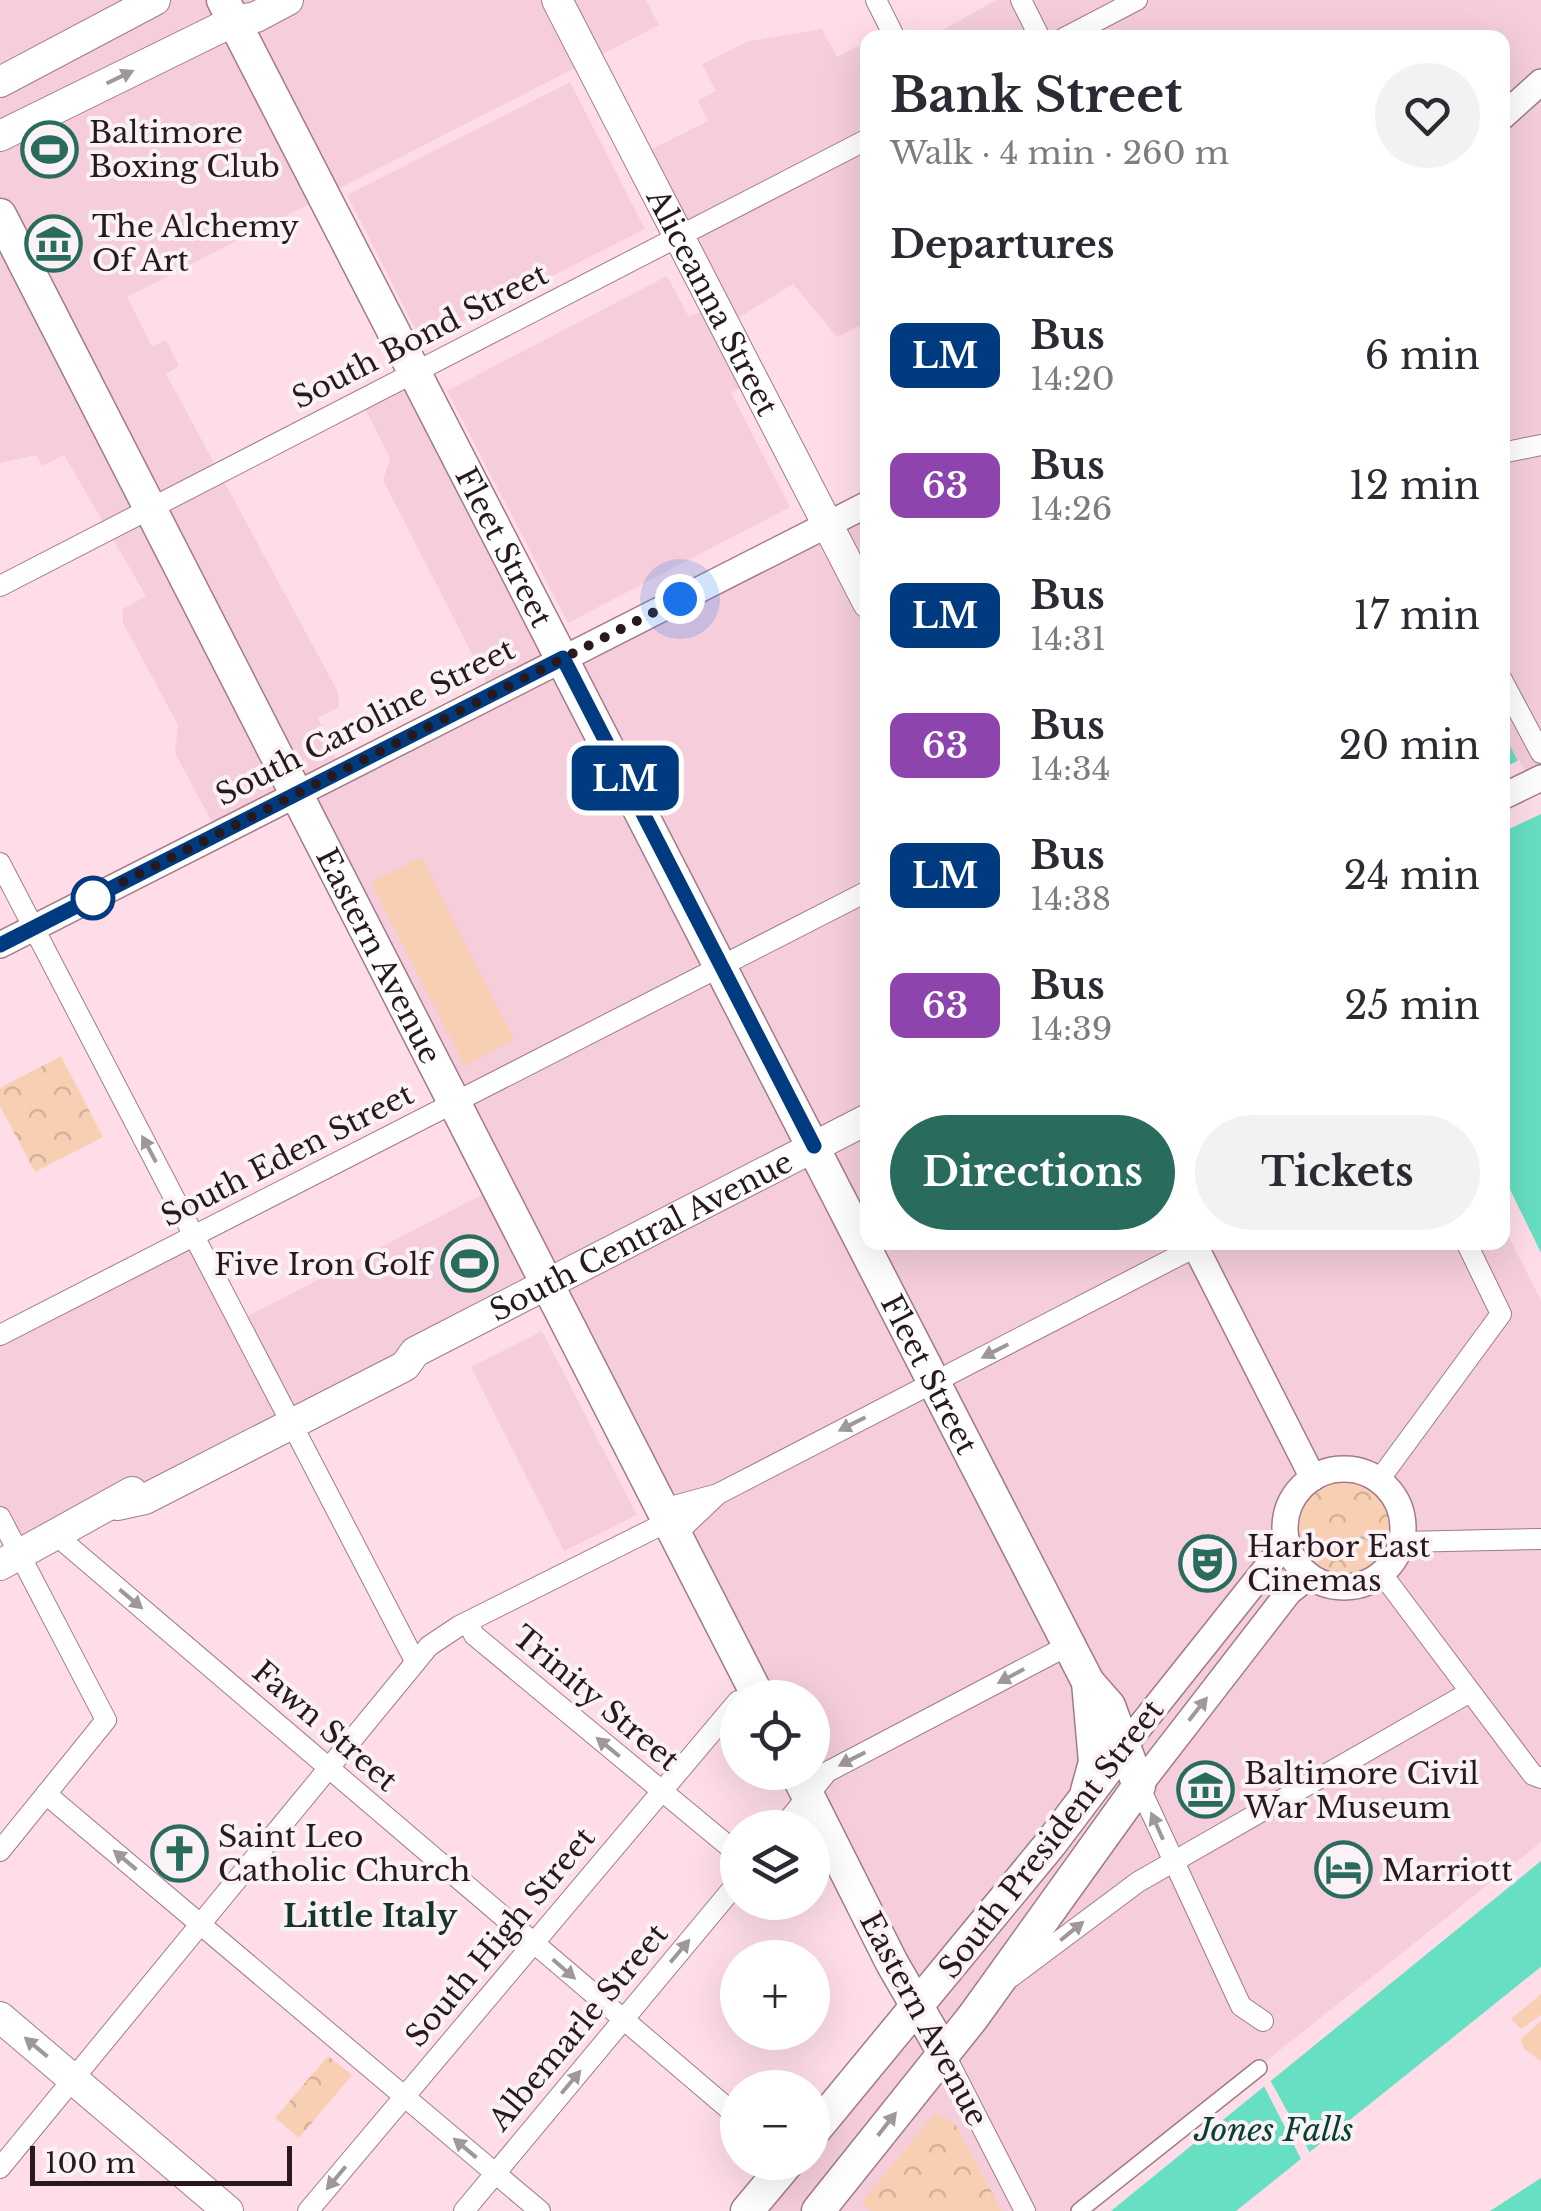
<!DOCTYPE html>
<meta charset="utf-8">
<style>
:root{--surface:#fff;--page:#f2f2f3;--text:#2b2b33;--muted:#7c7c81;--accent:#296b5c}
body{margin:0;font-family:"Libre Baskerville",serif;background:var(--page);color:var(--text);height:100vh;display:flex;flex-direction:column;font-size:38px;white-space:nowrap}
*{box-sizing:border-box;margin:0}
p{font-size:32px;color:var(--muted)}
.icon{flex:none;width:55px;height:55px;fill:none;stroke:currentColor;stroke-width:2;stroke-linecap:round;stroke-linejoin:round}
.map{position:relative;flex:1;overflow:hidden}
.details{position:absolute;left:860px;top:30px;width:650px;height:1220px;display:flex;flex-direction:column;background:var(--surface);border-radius:20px;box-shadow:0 10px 40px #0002}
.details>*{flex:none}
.badge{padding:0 20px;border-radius:15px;font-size:35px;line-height:65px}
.buttons{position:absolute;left:720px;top:1680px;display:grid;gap:20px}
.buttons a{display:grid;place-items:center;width:110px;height:110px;border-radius:50%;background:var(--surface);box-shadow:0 10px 40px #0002;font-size:50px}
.scale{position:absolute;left:30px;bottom:25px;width:262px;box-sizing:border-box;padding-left:10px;border:5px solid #28191f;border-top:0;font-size:28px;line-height:35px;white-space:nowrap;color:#28191f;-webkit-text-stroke:8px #faf2f5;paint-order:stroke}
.you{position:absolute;width:50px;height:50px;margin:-25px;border:8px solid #fff;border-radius:50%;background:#1a73e8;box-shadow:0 0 0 15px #1a73e833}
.map>.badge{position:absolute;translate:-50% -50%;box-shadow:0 0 0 5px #fff}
h2{padding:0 30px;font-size:38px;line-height:90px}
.round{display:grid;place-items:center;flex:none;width:105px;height:105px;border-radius:52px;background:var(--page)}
.headline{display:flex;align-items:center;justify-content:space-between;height:170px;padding:0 30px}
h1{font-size:48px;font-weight:700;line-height:75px}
.cta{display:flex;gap:20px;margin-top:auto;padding:20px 30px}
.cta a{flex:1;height:115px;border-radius:60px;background:var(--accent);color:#fff;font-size:40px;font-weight:700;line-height:115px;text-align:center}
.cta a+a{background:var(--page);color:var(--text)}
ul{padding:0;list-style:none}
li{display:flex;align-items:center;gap:30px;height:130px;padding:0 30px}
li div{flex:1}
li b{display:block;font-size:38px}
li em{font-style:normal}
li .badge{min-width:110px;font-weight:700;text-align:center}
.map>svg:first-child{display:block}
.built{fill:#f5cddb}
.green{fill:#f9cfb4}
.forest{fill:url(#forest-crowns)}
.water{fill:#66dfc2}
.pier{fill:#ffdde8}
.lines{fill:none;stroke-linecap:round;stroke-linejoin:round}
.pedestrian-casing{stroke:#a17b89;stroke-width:18}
.minor-casing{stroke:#a17b89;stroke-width:22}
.tertiary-casing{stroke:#a17b89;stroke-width:28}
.secondary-casing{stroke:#a17b89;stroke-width:32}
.primary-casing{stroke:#a17b89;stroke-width:35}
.pedestrian{stroke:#fff;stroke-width:15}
.minor{stroke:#fff;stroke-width:20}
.tertiary{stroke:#fff;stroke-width:25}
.secondary{stroke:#fff;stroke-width:30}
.primary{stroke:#fff;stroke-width:32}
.oneway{fill:#9e989a}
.line-casing{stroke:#fff;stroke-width:22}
.line{stroke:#003b80;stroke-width:15}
.walk{stroke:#28191f;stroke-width:10;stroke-dasharray:0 18}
.stop-dot{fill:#fff;stroke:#003b80;stroke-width:5}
.labels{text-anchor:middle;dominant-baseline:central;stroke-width:8;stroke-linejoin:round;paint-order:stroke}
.poi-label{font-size:30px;fill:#28191f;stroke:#faf2f5;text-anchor:start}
.street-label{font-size:30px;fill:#28191f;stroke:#faf2f5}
.neighbourhood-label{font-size:32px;font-weight:bold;fill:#15342c;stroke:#faf2f5}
.water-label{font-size:32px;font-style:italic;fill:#074034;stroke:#faf2f5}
</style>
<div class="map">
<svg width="1541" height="2211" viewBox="0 0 1541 2211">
<defs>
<pattern id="forest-crowns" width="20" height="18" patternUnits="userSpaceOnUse" patternTransform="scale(2.5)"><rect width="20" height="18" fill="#f9cfb4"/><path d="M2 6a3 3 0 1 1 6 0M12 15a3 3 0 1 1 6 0" fill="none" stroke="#d5b19a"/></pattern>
</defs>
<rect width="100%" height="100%" fill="#ffdde8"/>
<g class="built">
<path d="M0,0H646L659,25L127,297L152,347L166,340L179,366L166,374L338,692L339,707L318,718L342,772L493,695L383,480L390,458L362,403L418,373L563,657L867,501L868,1242H1502L1503,1225L1541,1301V1842L1279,2051L1089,2211H735L773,2163L812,2162L813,2113L909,1991L812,1772V1698L759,1697L547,1282L23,1552L0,1516V1334L188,1237L233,1324L499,1186L300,795L219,835L175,753L178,725L123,623V609L146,596L64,455L42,466L36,455L0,463Z"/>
<path d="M996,0H1541V807L1503,760L1502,38H929Z"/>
<path d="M822,29L837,57L867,41V322L837,337L793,284L727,325L754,380L731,393L790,507L568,623L447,391L667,276L689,317L715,304L640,155L708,121L698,101L716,91L702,64L749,41Z"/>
<path d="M570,82L645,229L422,342L347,195Z"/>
<path d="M542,1331L637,1515L564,1551L471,1367Z"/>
</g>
<g class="green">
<path d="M421,857L514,1039L465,1066L371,883Z"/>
<path d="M1541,1994V2015L1521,2029L1511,2019Z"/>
<path d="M1541,2021V2061L1524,2049L1521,2039Z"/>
</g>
<g class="forest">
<path d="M61,1056L103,1137L35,1172L0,1106V1088Z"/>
<circle cx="1344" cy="1528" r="48"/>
<path d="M328,2056L352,2075L299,2138L275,2118Z"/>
<path d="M935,2113L954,2122L1002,2211H871L861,2203Z"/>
</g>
<g class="water">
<path d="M1503,732L1541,807V1253L1503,1175Z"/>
<path d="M1541,1861V1967L1236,2211H1111Z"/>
<path d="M1541,2178V2211H1490Z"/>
</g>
<g class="pier">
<path d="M1519,760L1541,796V814L1503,832V768Z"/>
<path d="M1541,1967V1973L1239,2211L1301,2159L1262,2082L1268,2076L1310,2153Z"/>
</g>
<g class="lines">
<defs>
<path id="pedestrian" d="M1079,2211L1259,2068"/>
<g id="minor">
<path d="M876,0L895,38"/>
<path d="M1021,0L1040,38"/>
<path d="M1064,38L1137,0"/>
<path d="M1502,453L1541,445"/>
<path d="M0,586L868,139"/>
<path d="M1502,680L1541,753"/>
<path d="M0,863L415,1661"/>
<path d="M0,1335L868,891"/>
<path d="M1379,1480L1501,1314L1466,1242"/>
<path d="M663,1509L718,1494L1205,1242"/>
<path d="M0,1517L106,1720L0,1851"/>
<path d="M676,1534L718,1494"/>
<path d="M57,1536L738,2117"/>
<path d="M1402,1542L1541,1539"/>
<path d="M1382,1574L1533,1775L1541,1778"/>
<path d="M468,1622L474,1635L738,1854"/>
<path d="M1139,1786L1241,2006L1263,2021"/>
<path d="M46,1794L540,2211"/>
<path d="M782,1828L827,1772L1069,1645"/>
<path d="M1011,1977L1138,1882L1470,1692"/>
<path d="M944,2053L1025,2211"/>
<path d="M0,2168L429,1646L459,1626L669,1521"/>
<path d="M308,2211L738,1701"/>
<path d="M464,2211L738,1882"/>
</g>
<g id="tertiary">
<path d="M1502,117L1541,82"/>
<path d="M1502,797L1541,778"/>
<path d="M0,945L868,504"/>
<path d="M1193,1242L1313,1478"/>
<circle cx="1344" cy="1528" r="59"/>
<path d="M1122,1749L1287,1542"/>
<path d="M1139,1786L1289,1592L1309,1576"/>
</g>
<g id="secondary">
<path id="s1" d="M557,0L868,603"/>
<path d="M0,82L155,0"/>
<path d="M0,136L234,21L256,17L288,0"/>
<path id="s2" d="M117,1505L145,1499L405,1366L415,1352L868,1119"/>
<path d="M0,1565L132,1492"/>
<path d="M0,2017L228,2211"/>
</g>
<g id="primary">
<path id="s3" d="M223,0L1088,1682L1109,1706L1139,1786L973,2017L818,2211"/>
<path id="s4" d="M0,215L759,1698"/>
<path d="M796,1772L892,1963L944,2053"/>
<path d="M1087,1791L1095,1762L1088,1682"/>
<path d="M812,2133L1051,1843L1122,1749"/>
<path d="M747,2211L788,2162"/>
</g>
</defs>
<use href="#pedestrian" class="pedestrian-casing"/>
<use href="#minor" class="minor-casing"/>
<use href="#tertiary" class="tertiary-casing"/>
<use href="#secondary" class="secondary-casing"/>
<use href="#primary" class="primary-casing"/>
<use href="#pedestrian" class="pedestrian"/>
<use href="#minor" class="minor"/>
<use href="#tertiary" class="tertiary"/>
<use href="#secondary" class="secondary"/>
<use href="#primary" class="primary"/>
</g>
<defs><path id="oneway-solid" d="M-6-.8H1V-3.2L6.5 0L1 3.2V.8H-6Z" transform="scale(2.5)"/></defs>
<g class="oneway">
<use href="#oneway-solid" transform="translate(120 77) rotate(-26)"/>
<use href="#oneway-solid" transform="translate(149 1149) rotate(-118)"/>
<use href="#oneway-solid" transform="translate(995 1351) rotate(153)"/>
<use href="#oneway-solid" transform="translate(852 1424) rotate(153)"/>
<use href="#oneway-solid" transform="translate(131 1599) rotate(40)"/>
<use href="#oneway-solid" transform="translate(1011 1676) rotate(152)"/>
<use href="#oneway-solid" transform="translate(1198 1709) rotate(-52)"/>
<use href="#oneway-solid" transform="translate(608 1747) rotate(-141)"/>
<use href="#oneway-solid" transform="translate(852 1759) rotate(153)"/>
<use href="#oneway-solid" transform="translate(1157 1826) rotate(-114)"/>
<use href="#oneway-solid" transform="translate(125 1860) rotate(-140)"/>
<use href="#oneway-solid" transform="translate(1072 1931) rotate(-39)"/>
<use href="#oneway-solid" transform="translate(680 1951) rotate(-50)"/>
<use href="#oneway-solid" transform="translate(564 1969) rotate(41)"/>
<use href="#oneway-solid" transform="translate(36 2047) rotate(-140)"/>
<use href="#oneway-solid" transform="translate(571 2082) rotate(-50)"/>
<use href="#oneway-solid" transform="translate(887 2124) rotate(-52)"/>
<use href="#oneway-solid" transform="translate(465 2148) rotate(-140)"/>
<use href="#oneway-solid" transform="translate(336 2178) rotate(130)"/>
</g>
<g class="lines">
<defs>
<path id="line" d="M0,945L563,658L814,1146"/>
</defs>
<use href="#line" class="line-casing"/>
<use href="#line" class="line"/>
<path class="walk" d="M93,898L84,902L680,599"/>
</g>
<defs>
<symbol id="stadium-ring" viewBox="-11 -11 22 22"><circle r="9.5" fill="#faf2f5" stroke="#296b5c" stroke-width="1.5"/><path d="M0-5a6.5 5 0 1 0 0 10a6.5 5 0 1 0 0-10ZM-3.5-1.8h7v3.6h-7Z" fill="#296b5c"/></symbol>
<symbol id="museum-ring" viewBox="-11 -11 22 22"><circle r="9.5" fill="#faf2f5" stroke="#296b5c" stroke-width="1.5"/><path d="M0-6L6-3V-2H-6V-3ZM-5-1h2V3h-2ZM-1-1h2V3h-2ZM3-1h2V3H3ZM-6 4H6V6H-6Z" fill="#296b5c"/></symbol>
<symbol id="theatre-ring" viewBox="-11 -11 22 22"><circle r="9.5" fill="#faf2f5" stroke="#296b5c" stroke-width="1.5"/><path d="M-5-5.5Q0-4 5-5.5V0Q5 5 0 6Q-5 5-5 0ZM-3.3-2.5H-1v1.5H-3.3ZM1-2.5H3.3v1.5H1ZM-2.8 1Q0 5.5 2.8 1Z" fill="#296b5c"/></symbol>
<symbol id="church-ring" viewBox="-11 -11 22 22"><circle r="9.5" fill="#faf2f5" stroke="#296b5c" stroke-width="1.5"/><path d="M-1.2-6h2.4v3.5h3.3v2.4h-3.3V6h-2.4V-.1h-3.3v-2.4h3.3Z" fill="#296b5c"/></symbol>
<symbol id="hotel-ring" viewBox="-11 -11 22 22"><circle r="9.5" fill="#faf2f5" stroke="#296b5c" stroke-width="1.5"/><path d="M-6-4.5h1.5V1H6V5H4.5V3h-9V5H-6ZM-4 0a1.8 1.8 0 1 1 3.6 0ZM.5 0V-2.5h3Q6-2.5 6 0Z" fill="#296b5c"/></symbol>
</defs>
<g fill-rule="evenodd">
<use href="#stadium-ring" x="18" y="118" width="63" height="63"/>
<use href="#museum-ring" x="22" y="212" width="63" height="63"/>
<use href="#stadium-ring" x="438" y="1232" width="63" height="63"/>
<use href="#theatre-ring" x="1176" y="1532" width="63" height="63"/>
<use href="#museum-ring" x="1174" y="1758" width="63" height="63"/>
<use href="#church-ring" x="148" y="1822" width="63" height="63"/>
<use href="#hotel-ring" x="1312" y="1838" width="63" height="63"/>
</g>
<circle class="stop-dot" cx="93" cy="898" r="20"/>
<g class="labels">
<g class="poi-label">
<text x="89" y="132">Baltimore<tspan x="89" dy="34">Boxing Club</tspan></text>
<text x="92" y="226">The Alchemy<tspan x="92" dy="34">Of Art</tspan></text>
<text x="431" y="1264" text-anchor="end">Five Iron Golf</text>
<text x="1247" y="1546">Harbor East<tspan x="1247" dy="34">Cinemas</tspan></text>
<text x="1244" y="1773">Baltimore Civil<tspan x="1244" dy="34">War Museum</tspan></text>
<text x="218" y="1836">Saint Leo<tspan x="218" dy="34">Catholic Church</tspan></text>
<text x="1382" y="1870">Marriott</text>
</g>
<g class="street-label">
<text stroke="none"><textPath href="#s1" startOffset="340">Aliceanna Street</textPath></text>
<text transform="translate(420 336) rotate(-27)">South Bond Street</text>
<text stroke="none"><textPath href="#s3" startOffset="615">Fleet Street</textPath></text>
<text transform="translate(365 722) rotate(-27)">South Caroline Street</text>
<text stroke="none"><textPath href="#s4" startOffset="832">Eastern Avenue</textPath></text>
<text transform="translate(287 1155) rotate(-27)">South Eden Street</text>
<text stroke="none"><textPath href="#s2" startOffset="592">South Central Avenue</textPath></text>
<text stroke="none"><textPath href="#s3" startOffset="1545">Fleet Street</textPath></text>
<text transform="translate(596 1698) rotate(40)">Trinity Street</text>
<text transform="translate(325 1726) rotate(41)">Fawn Street</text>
<text transform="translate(1051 1839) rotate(-52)">South President Street</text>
<text transform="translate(500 1937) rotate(-50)">South High Street</text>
<text transform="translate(924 2019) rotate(62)">Eastern Avenue</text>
<text transform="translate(578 2027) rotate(-50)">Albemarle Street</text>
</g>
<g class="neighbourhood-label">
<text x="370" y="1916">Little Italy</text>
</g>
<g class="water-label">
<text x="1274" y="2130">Jones Falls</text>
</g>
</g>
</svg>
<div class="buttons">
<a><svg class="icon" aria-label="locate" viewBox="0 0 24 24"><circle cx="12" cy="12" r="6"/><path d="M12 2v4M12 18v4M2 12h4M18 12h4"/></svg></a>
<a><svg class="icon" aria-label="layers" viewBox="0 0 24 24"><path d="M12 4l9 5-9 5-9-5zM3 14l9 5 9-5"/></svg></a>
<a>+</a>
<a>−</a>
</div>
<div class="scale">100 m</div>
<div class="you" style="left:680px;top:599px"></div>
<b class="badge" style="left:625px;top:778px;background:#003b80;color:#fff">LM</b>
<section class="details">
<div class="headline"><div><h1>Bank Street</h1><p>Walk · 4 min · 260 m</p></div><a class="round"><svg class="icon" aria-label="heart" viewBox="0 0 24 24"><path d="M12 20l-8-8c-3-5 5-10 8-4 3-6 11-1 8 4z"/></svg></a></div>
<h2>Departures</h2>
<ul>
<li><span class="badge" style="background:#003b80;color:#fff">LM</span><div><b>Bus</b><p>14:20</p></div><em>6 min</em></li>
<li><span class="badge" style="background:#8e44ad;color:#fff">63</span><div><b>Bus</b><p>14:26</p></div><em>12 min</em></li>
<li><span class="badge" style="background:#003b80;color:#fff">LM</span><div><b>Bus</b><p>14:31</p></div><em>17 min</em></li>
<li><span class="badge" style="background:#8e44ad;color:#fff">63</span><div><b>Bus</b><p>14:34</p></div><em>20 min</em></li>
<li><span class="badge" style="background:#003b80;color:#fff">LM</span><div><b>Bus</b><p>14:38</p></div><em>24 min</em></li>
<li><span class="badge" style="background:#8e44ad;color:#fff">63</span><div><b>Bus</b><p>14:39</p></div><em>25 min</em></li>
</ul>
<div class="cta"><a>Directions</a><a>Tickets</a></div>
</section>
</div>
